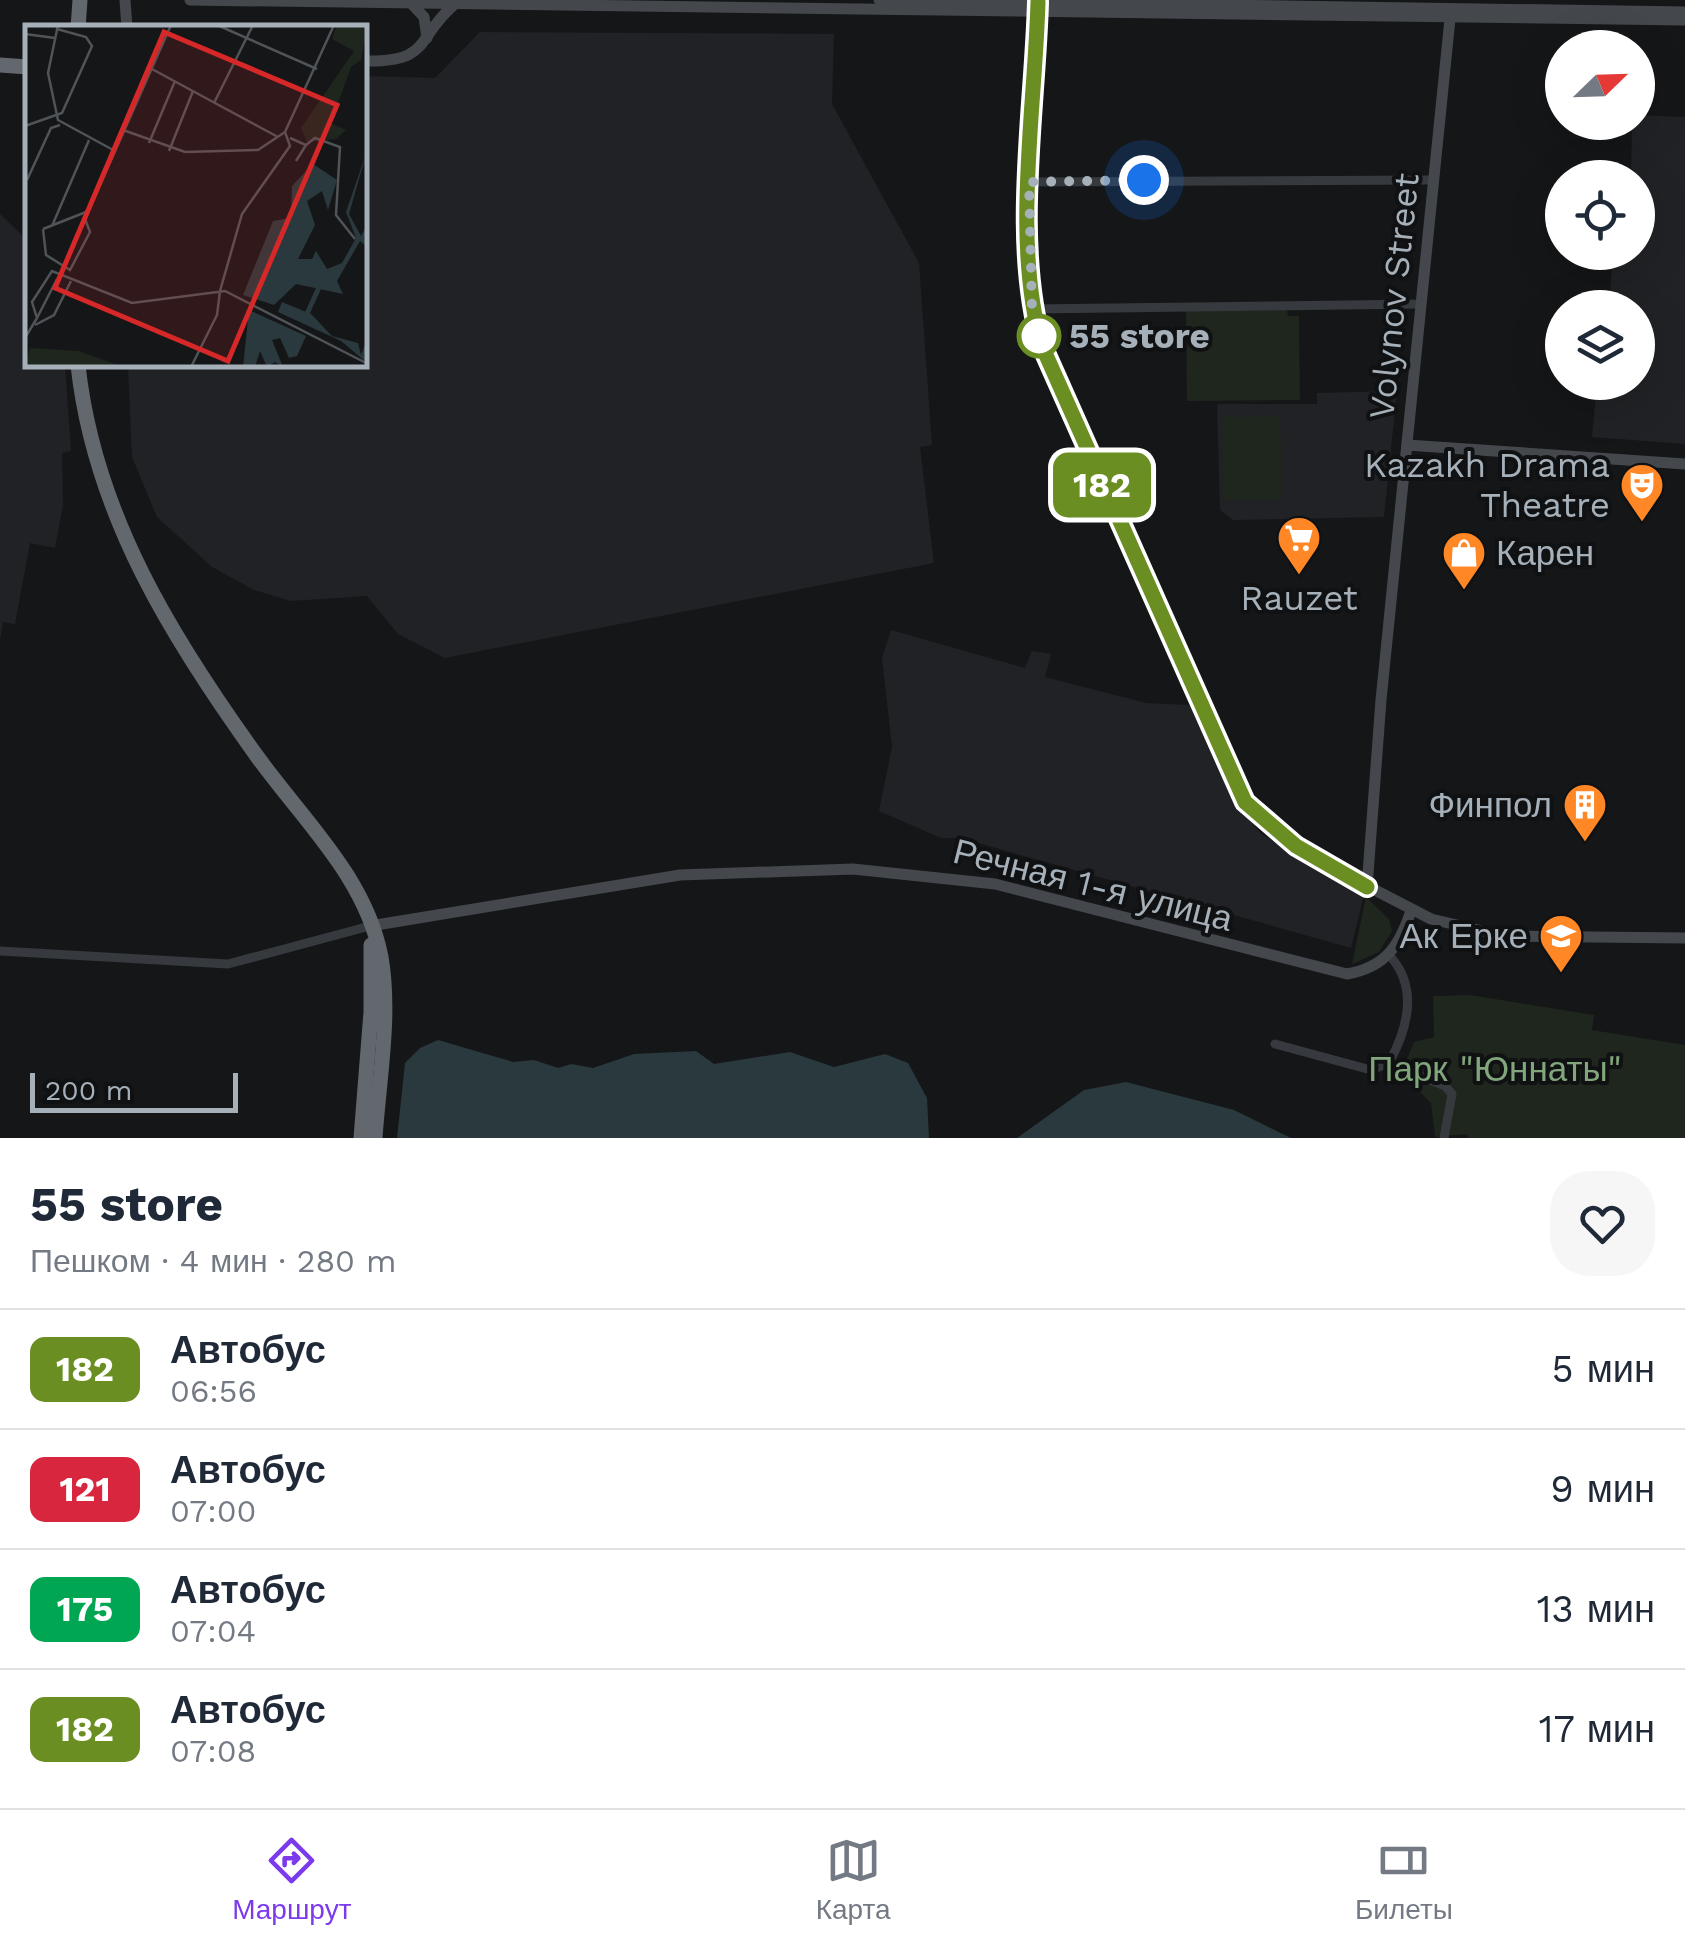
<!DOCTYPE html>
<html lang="ru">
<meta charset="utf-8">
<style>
:root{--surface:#fff;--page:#f6f6f7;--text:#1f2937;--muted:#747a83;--line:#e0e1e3;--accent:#7c3aed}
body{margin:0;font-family:"Work Sans",sans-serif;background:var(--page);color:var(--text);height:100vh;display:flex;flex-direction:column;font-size:38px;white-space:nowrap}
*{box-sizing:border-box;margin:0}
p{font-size:32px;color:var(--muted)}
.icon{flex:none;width:55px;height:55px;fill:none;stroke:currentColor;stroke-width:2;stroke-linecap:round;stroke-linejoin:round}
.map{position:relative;height:1138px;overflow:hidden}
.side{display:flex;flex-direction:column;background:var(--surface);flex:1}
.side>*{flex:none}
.badge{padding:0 20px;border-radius:15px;font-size:35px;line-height:65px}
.needle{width:65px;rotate:67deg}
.tools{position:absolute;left:1545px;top:30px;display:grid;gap:20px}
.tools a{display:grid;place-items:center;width:110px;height:110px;border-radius:50%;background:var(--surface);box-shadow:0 10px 40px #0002;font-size:50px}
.scale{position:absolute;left:30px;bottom:25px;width:208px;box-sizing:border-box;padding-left:10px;border:5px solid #a6b0b9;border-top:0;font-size:28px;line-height:35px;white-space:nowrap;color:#a6b0b9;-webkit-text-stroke:8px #101113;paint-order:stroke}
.you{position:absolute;width:50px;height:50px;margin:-25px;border:8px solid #fff;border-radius:50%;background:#1a73e8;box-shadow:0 0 0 15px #1a73e833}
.map>.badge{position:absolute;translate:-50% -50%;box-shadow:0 0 0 5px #fff}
.round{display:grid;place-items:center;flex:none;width:105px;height:105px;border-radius:40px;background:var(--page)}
.overview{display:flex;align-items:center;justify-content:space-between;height:170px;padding:0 30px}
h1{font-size:48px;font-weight:700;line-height:75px}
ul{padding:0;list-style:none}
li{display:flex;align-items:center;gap:30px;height:120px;padding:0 30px;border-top:2px solid var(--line)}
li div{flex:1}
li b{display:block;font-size:38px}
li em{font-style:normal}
li .badge{min-width:110px;font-weight:700;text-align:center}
.menu{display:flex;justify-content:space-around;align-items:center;height:140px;border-top:2px solid var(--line);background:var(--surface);font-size:28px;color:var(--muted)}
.menu a{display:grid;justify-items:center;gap:5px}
.menu .current{color:var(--accent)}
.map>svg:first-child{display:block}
.built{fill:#212225}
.green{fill:#1e261d}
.water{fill:#2a393d}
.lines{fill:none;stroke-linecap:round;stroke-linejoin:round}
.street{stroke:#36393d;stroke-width:9}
.secondary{stroke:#44484d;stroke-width:11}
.highway{stroke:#62686e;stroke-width:15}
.line-casing{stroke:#fff;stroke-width:22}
.line{stroke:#6b8e23;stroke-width:15}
.walk{stroke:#a6b0b9;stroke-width:10;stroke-dasharray:0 18}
.stop-dot{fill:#fff;stroke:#6b8e23;stroke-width:5}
.labels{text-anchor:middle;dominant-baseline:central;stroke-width:8;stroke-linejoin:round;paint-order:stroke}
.street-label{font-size:35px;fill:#a6b0b9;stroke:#101113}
.stop-label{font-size:35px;font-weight:bold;fill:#a6b0b9;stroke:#101113;text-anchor:start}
.poi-label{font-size:35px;fill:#a6b0b9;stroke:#101113;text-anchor:end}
.park-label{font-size:35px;fill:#82a67c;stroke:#101113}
.inset-river{fill:none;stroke:#2a393d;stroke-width:5}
.inset-road{fill:none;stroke:#4f5458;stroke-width:2.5}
.view{fill:#d62828;fill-opacity:0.15;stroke:#d62828;stroke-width:5}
.inset-edge{fill:none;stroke:#a6b0b9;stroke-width:5}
</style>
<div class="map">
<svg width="1685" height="1138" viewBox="0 0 1685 1138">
<rect width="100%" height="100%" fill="#151618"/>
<g class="built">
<path d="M480,32L834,34L832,104L919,263L932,445L920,447L934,563L445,658L398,634L367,596L291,601L254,590L212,567L157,517L132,457L128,365H365V76L435,78Z"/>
<path d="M1638,115L1685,117V444L1592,437L1597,383L1638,382V308L1603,307L1604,295H1610L1613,253L1638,252V178L1631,177L1632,123L1638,122Z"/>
<path d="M0,214L27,240L28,365H65L71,451L62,453L63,505L55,548L30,543L15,624L3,622L0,640Z"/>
<path d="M1397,391L1384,517L1233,520L1220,510L1217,404H1317V393Z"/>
<path d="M891,630L1025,668L1032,651L1051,654L1045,677L1146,703L1189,705L1234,799L1260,833L1365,891L1351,948L960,838H941L879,811L892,747L882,658Z"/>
</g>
<g class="green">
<path d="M1287,310L1288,316H1299L1300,400L1187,401L1186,311Z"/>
<path d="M1280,416L1282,499L1223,500L1221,417Z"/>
<path d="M1366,897L1389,919L1392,931L1379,952L1352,964Z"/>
<path d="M1470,995L1594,1015L1592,1030L1685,1045V1138H1468L1467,1134L1435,1137L1431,1103L1415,1087L1406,1061L1414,1042L1434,1037L1433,996Z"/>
</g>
<g class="water">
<path d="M438,1040L513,1062L534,1060L558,1068L571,1064L593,1068L634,1054L696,1051L714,1064L790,1052L834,1067L885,1054L908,1063L927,1098L929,1138H397L405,1063L420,1048Z"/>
<path d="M1126,1082L1234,1110L1291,1138H1017L1084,1090Z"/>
</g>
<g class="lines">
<g class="street">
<path d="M1029,182L1433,180"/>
<path d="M1032,309L1421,304"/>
<path d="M0,951L228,964L370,926"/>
<path d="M1275,1044L1371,1070L1389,1063C1408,1028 1419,987 1389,955"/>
<path d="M1389,1063L1445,1086L1452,1094L1444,1138"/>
</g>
<g class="secondary">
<path d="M125,0L127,28"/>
<path d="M190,0L1685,20"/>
<path d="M879,0L1685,12"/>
<path d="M410,2L424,17L427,38"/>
<path d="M1038,2L1029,182L1032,309L1063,399L1245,802L1319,861L1431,919L1504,936L1685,938"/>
<path d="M365,61C433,62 414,38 456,3"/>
<path d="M1407,445L1685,464"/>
<path d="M1367,887L1381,700L1451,9"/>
<path d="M370,926L680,875L853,869L995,884L1347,974C1386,967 1399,946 1411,911"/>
</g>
<g class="highway">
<path d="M78,28L80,0"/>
<path d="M0,65L28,67"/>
<path d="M78,365C94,514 173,640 259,759C304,821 366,878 381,957C391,1015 379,1079 375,1138"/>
<path d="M361,1138L371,1012V945"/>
</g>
</g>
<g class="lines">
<defs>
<path id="line" d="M1038,2C1035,111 1012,241 1042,346L1245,802L1296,846L1367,887"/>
</defs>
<use href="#line" class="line-casing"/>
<use href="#line" class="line"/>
<path class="walk" d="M1039,336L1042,346L1032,310L1029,182L1144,180"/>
</g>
<defs>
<symbol id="theatre-pin" viewBox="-11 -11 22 30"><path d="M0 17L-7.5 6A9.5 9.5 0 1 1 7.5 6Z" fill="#ff8726" stroke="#101113"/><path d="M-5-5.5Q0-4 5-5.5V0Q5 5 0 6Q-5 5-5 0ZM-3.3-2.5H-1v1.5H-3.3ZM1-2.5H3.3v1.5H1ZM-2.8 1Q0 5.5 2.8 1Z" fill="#fff"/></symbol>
<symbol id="supermarket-pin" viewBox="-11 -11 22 30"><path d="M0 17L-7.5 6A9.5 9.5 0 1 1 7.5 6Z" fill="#ff8726" stroke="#101113"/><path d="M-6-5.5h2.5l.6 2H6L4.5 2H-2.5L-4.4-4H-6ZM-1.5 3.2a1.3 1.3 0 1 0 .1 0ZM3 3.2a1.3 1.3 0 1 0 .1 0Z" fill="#fff"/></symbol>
<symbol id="shop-pin" viewBox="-11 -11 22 30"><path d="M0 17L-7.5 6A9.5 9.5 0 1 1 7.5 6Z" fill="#ff8726" stroke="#101113"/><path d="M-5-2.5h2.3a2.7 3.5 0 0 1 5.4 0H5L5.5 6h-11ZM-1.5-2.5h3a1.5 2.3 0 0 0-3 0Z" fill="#fff"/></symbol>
<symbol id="building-pin" viewBox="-11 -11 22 30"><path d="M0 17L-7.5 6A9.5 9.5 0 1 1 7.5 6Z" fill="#ff8726" stroke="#101113"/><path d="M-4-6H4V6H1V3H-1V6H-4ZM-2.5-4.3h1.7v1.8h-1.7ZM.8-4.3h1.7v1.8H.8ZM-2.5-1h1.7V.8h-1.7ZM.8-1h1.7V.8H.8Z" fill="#fff"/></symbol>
<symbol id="school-pin" viewBox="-11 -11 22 30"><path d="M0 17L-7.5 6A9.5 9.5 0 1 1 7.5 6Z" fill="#ff8726" stroke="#101113"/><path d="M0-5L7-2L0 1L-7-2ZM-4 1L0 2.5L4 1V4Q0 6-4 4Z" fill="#fff"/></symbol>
</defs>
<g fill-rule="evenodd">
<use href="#theatre-pin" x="1617" y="460" width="50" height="68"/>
<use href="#supermarket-pin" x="1274" y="513" width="50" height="68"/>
<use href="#shop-pin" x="1439" y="528" width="50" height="68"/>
<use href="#building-pin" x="1560" y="780" width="50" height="68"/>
<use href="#school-pin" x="1536" y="911" width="50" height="68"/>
</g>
<circle class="stop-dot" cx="1039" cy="336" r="20"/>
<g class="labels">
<g class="street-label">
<text transform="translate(1394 296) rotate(-84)">Volynov Street</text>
<text transform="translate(1093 885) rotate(14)">Речная 1-я улица</text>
</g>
<g class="stop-label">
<text x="1069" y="336">55 store</text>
</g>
<g class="poi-label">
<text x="1610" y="465">Kazakh Drama<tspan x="1610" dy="40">Theatre</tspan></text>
<text x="1496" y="553" text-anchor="start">Карен</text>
<text x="1299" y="598" text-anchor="middle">Rauzet</text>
<text x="1552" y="805">Финпол</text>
<text x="1528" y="936">Ак Ерке</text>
</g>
<g class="park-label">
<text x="1495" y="1069">Парк "Юннаты"</text>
</g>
</g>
<g transform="translate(25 25)">
<rect width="342" height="342" fill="#151618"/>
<path d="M312,0H342L336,35L326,42L306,98L321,105L311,114L282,117L276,103L329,26L307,14ZM5,323L54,326L98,342H0Z" fill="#1e261d"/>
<path d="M342,126L324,189L336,211L342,200V222L335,216L312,256L318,269L271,259L249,280L218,270L248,196L266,193L267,161L288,139L312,155L303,185L297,166L282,176L290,200L273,234H287L291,226L302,244L317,238L331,213L321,187ZM257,277L286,289L307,311L333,318L336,330L342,314V338L316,316L253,287ZM224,285L281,311L272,331L264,333L255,313L247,315L258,342L250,337L242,342L235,326L230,342H218Z" fill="#2a393d"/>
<path class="inset-river" d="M281,291L295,260"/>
<path class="inset-road" d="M33,0L23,48L33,95L90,126M192,0L292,44M0,9L30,13M125,43L253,112M189,78L228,0M0,101L37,88L67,21L61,12L32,4M98,105L160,127L233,125L260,107M265,113L281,120L271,136M124,118L150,56M281,120L290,113L315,122L311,190L330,214M144,126L168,66M2,155L26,103L35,100M27,201L64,115M18,204L21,230L45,245L65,207L60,194M18,204L61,187M41,237L146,0M195,266L217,189L265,121L260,107L309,0M12,293L32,254M10,300L29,290L46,256M0,313L12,293L7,277L27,246L107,278L200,266L343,339M166,342L192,290L195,266"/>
<path class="view" d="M139,7L312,80L203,336L30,263Z"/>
<rect width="342" height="342" class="inset-edge"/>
</g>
</svg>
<div class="tools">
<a><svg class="needle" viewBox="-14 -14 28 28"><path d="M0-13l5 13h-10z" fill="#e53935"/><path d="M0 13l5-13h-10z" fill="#747a83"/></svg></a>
<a><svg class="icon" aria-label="locate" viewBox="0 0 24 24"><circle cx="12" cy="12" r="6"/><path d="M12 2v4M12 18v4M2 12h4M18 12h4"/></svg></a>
<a><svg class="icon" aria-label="layers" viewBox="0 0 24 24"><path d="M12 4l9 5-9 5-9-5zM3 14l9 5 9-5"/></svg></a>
</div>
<div class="scale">200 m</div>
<div class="you" style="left:1144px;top:180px"></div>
<b class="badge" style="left:1102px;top:485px;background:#6b8e23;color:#fff">182</b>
</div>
<section class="side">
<div class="overview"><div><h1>55 store</h1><p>Пешком · 4 мин · 280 m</p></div><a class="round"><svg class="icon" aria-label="heart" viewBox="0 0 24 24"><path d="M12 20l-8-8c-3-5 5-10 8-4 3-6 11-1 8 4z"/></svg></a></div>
<ul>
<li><span class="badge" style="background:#6b8e23;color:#fff">182</span><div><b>Автобус</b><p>06:56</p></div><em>5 мин</em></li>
<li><span class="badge" style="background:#d7263d;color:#fff">121</span><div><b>Автобус</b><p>07:00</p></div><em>9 мин</em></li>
<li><span class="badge" style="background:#00a651;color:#fff">175</span><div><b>Автобус</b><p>07:04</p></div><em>13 мин</em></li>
<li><span class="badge" style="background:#6b8e23;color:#fff">182</span><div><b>Автобус</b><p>07:08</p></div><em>17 мин</em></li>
</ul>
</section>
<nav class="menu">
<a class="current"><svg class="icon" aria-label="directions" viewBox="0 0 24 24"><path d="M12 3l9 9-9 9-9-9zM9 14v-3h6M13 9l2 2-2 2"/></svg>Маршрут</a>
<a><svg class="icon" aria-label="map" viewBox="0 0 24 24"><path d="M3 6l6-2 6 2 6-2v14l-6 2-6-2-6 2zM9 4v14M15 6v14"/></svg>Карта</a>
<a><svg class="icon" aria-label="tickets" viewBox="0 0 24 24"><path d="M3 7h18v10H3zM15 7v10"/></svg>Билеты</a>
</nav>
